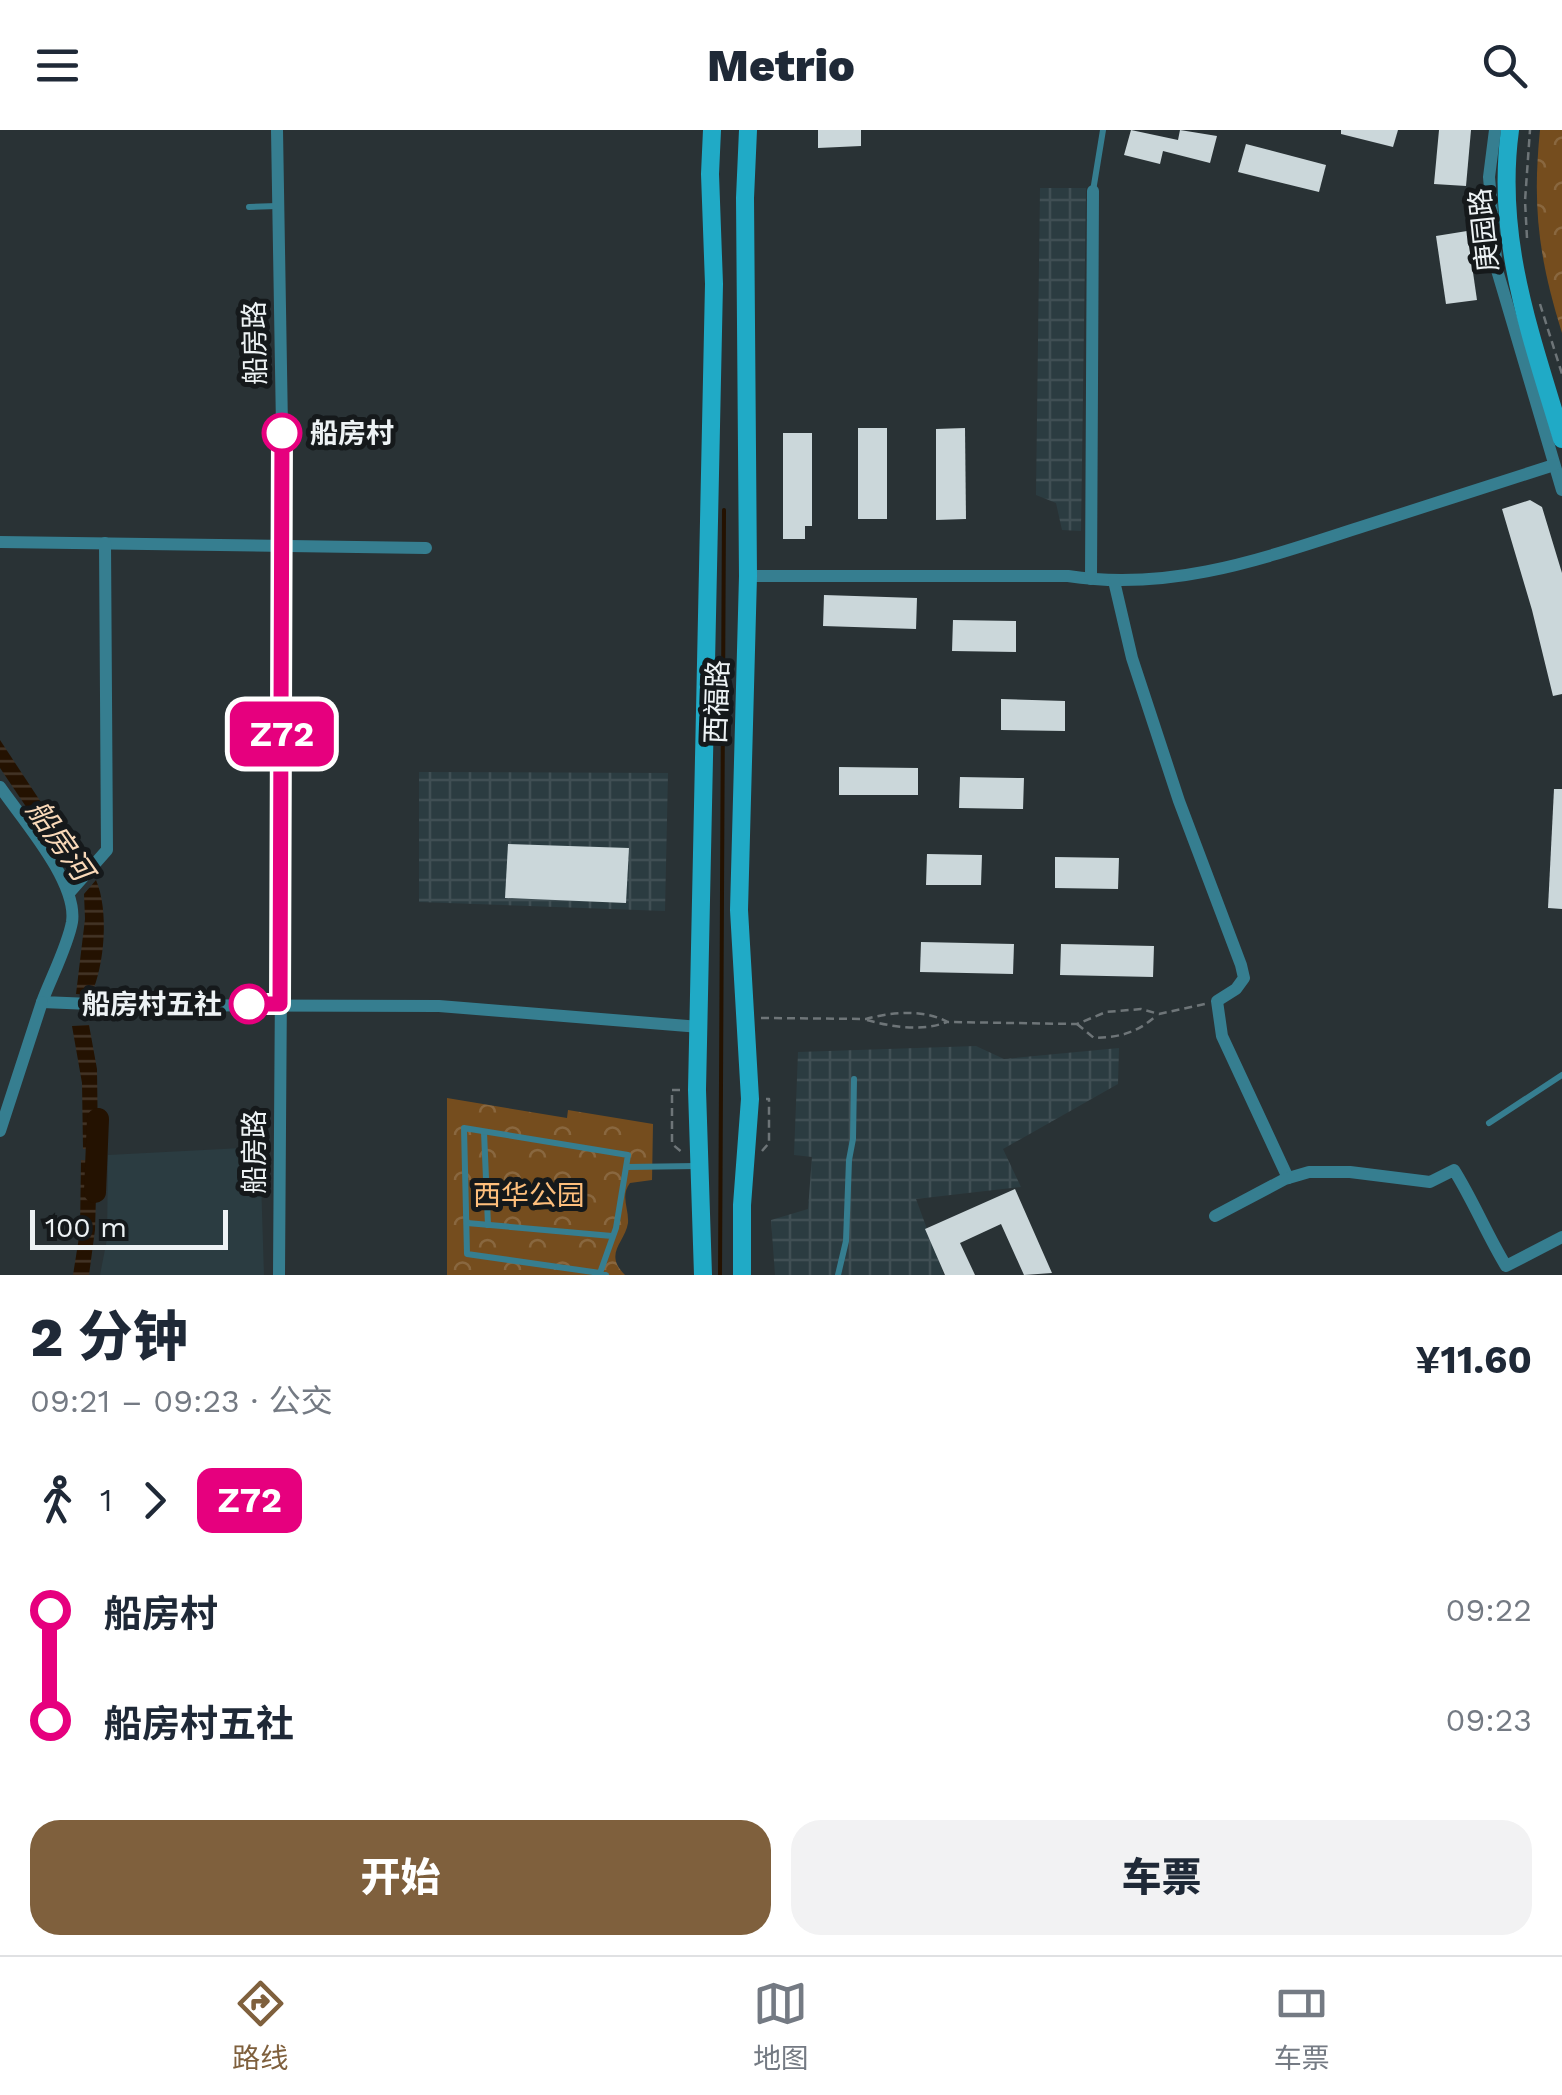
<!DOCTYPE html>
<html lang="zh">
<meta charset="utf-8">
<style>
:root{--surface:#fff;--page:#f2f2f3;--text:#1f2937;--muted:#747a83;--line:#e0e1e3;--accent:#7f603d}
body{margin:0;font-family:"Work Sans","Noto Sans SC",sans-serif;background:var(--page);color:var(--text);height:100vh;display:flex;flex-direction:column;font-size:38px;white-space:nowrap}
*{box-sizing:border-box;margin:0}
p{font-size:32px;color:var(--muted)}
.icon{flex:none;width:55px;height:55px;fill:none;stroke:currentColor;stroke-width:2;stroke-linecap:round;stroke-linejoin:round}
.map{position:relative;height:1145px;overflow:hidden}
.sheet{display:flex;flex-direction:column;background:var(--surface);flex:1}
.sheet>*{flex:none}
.badge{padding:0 20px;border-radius:15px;font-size:35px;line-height:65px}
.scale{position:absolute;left:30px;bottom:25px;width:198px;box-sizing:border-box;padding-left:10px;border:5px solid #edf2f4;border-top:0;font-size:28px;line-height:35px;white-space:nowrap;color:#edf2f4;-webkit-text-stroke:8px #15191b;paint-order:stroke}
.map>.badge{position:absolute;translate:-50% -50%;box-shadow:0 0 0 5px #fff}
.legs{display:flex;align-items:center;gap:15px;height:110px;padding:0 30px;font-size:32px}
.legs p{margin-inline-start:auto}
.head{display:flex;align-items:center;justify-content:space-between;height:170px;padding:0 30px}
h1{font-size:55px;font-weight:800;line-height:75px}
.cta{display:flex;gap:20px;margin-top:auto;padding:20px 30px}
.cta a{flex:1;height:115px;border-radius:30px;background:var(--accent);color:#fff;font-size:40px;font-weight:800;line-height:115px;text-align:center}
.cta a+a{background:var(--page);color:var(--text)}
ul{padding:0 30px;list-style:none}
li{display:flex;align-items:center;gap:35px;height:110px;font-size:38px}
li i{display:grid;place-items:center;width:15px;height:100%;margin:0 12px;background:currentColor}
li i::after{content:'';width:25px;height:25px;margin:-12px;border:8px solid;border-radius:50%;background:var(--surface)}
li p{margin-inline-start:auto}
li:first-child i{background:linear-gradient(#0000 50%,currentColor 0)}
li:last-child i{background:linear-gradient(currentColor 50%,#0000 0)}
header{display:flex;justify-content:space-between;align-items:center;height:130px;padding:0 30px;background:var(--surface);font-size:45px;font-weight:800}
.tab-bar{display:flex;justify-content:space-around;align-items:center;height:140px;border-top:2px solid var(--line);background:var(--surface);font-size:28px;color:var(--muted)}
.tab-bar a{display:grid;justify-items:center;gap:5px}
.tab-bar .selected{color:var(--accent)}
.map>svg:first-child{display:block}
.built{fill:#2b3c41}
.industrial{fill:url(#industrial-grid)}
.park{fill:url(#park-crowns)}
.water{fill:url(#water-rules)}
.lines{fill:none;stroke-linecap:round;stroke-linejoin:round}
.stream{stroke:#241201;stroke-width:4}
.river{stroke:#241201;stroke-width:22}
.building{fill:#cbd7da}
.path{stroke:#6e7578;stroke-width:2.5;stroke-dasharray:8 5;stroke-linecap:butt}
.lane{stroke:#367e90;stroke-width:6}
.street{stroke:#367e90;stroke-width:12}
.secondary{stroke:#20aac6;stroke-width:18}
.line-1-casing{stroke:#fff;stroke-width:22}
.line-1{stroke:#e6007e;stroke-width:15}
.stop-1-dot{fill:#fff;stroke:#e6007e;stroke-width:5}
.labels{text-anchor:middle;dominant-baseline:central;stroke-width:10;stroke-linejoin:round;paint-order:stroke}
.street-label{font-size:28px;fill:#edf2f4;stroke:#15191b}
.stop-label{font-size:28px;font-weight:bold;fill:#edf2f4;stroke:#15191b;text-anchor:start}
.park-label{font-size:28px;fill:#febf7c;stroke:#15191b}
.water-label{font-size:30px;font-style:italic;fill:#f9d9b9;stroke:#15191b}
</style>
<header><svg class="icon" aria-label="menu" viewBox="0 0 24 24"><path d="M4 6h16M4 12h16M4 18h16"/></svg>Metrio<svg class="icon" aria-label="search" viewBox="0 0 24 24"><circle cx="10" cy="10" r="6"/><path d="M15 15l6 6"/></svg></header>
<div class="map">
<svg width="1562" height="1145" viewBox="0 0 1562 1145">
<defs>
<pattern id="industrial-grid" width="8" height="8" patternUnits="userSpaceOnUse" patternTransform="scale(2.5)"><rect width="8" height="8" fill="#2b3c41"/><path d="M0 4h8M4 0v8" fill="none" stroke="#404f54"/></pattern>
<pattern id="park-crowns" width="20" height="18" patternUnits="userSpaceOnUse" patternTransform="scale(2.5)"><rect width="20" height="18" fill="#754d1e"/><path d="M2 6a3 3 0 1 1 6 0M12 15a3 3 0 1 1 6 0" fill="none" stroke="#89673f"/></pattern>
<pattern id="water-rules" width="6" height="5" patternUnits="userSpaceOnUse" patternTransform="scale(2.5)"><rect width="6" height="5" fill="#241201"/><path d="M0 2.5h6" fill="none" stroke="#443527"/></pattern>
</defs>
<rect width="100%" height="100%" fill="#293235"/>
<path class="built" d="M260,1017L264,1145H100L107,1109L108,1025Z"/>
<g class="industrial">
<path d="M1040,58H1086L1081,401L1062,400L1056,373L1036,365Z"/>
<path d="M419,642L668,643L665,781L419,772Z"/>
<path d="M976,916L1004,929L1119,918L1118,954L1003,1019L1021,1057L916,1069L944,1145H775L771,1090L808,1079L812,1027L794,1025L798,922Z"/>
</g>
<g class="park">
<path d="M1540,0H1562V203C1539,129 1532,78 1540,0Z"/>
<path d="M447,968L567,988L568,980L653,994L652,1050L630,1053C620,1066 629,1078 628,1093C625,1113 603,1123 625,1145H447Z"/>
</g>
<g class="water">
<path d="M0,610L83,736L74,748L0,638Z"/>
<path d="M96,750C109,780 105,835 91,865L76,864L85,789L84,764Z"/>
<path d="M89,895L97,939L98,1018L83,1019L82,953L72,896Z"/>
<path d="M81,1030L97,1031L95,1100L89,1145H73L80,1101Z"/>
</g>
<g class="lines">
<path class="stream" d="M720,1145L724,380"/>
<path class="river" d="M95,1062L98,989"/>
</g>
<g class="building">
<path d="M818,0H861V16L818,18Z"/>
<path d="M1131,0L1178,10L1180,0L1217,6L1210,33L1163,21L1160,34L1124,25Z"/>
<path d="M1341,0H1398L1393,17L1341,4Z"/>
<path d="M1439,0H1471L1466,56L1434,54Z"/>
<path d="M1246,14L1326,35L1319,62L1238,42Z"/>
<path d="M1467,101L1477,170L1446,174L1436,106Z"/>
<rect x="858" y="298" width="29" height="91"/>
<path d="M965,298L966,389L936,390V299Z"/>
<path d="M783,303H812V396H805V409H783Z"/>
<path d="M1530,370L1542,377L1562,443V564L1553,566L1532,480L1502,379Z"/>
<path d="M824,465L917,468L916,499L823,496Z"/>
<path d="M953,490L1016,491V522L952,521Z"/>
<path d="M1001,569L1065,571V601L1001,600Z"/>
<path d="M839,637L918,638V665H839Z"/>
<path d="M960,647L1024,648L1023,679L959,678Z"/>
<path d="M1554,659H1562V779L1548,778Z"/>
<path d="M508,714L629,718L626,773L505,768Z"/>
<path d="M927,724L982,725L981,755H926Z"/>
<path d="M1055,727L1119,728L1118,759L1055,758Z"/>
<path d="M921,812L1014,814L1013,844L920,842Z"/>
<path d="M1061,814L1154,816L1153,847L1060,845Z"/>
<path d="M1015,1059L1052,1143L1024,1145L1001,1094L960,1113L975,1145H945L925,1099Z"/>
</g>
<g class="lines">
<g class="path">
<path d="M1527,108L1525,71L1530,0"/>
<path d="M1540,174L1562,244"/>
<path d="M761,888L866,889C891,882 924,879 948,892L1077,894L1106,882L1141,879L1159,884L1205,874"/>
<path d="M867,890C892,897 922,902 947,892"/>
<path d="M1077,894L1094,908C1121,907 1137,903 1157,885"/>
<path d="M680,960H672V1014L683,1023"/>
<path d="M762,1021L769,1013V969H766"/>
</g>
<g class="lane">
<path d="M1093,61L1103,0"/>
<path d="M249,77L277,76"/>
<path d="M1489,993L1562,945"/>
<path d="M484,1002L488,1095"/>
<path d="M627,1037L696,1036"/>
<path d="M467,1093L612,1106"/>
<path d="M600,1143L467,1124L464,998L628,1025L616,1098L600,1143L606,1145"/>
<path d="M838,1145L846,1111L849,1030L853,1009L854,949"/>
</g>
<g class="street">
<path d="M277,0L284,416L279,1145"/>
<path d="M1495,0L1489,47L1497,140L1562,360"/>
<path d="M0,412L426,418"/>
<path d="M748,446H1068C1170,462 1262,429 1358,398C1423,377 1489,356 1554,335"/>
<path d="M1091,449L1093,61"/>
<path d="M1114,451L1132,528L1179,671L1241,835L1244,848L1236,859L1217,871L1222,906L1288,1048"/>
<path d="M0,657C22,689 78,752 72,792C68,815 51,848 42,872L116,875L439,876L700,897"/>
<path d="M69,763L107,720L105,413"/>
<path d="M0,1001L42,872"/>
<path d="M1215,1086L1285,1049L1309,1042H1350L1430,1052L1454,1040C1474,1072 1487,1105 1506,1136L1562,1107"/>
</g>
<g class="secondary">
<path d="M1510,0C1495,110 1531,205 1562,309"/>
<path d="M703,1145L697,960L714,154L710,44L712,0"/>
<path d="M742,1145V1075L750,969L739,780L748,446L745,68L748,0"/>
</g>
</g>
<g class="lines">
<defs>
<path id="line-1" d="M249,874H280L282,303"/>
</defs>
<use href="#line-1" class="line-1-casing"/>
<use href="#line-1" class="line-1"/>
</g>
<g class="stop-1-dot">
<circle cx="282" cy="303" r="18"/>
<circle cx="249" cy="874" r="18"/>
</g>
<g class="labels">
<g class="street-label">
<text transform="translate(1484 100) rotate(-96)">庚园路</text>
<text transform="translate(255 213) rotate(-91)">船房路</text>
<text transform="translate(717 572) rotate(-88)">西福路</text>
<text transform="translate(254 1022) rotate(-90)">船房路</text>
</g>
<g class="stop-label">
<text x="310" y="303">船房村</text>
<text x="222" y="874" text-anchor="end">船房村五社</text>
</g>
<g class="park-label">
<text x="529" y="1065">西华公园</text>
</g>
<g class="water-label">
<text transform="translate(60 710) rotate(55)">船房河</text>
</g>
</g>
</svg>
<div class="scale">100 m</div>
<b class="badge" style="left:282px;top:604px;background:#e6007e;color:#fff">Z72</b>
</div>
<section class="sheet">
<div class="head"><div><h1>2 分钟</h1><p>09:21 – 09:23 · 公交</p></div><b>¥11.60</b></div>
<div class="legs"><svg class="icon" aria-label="walk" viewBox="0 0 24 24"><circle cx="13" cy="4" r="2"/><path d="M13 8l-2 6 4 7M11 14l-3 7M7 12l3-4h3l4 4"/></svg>1<svg class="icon" aria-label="forward" viewBox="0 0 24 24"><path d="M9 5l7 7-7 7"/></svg><b class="badge" style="background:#e6007e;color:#fff">Z72</b></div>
<ul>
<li><i style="color:#e6007e"></i><b>船房村</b><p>09:22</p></li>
<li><i style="color:#e6007e"></i><b>船房村五社</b><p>09:23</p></li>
</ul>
<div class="cta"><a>开始</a><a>车票</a></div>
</section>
<nav class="tab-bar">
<a class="selected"><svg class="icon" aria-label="directions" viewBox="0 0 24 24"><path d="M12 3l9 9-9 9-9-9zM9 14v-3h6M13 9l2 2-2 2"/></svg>路线</a>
<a><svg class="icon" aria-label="map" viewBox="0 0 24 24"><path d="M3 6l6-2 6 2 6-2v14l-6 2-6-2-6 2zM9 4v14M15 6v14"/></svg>地图</a>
<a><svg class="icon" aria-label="tickets" viewBox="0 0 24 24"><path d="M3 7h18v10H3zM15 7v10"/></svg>车票</a>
</nav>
